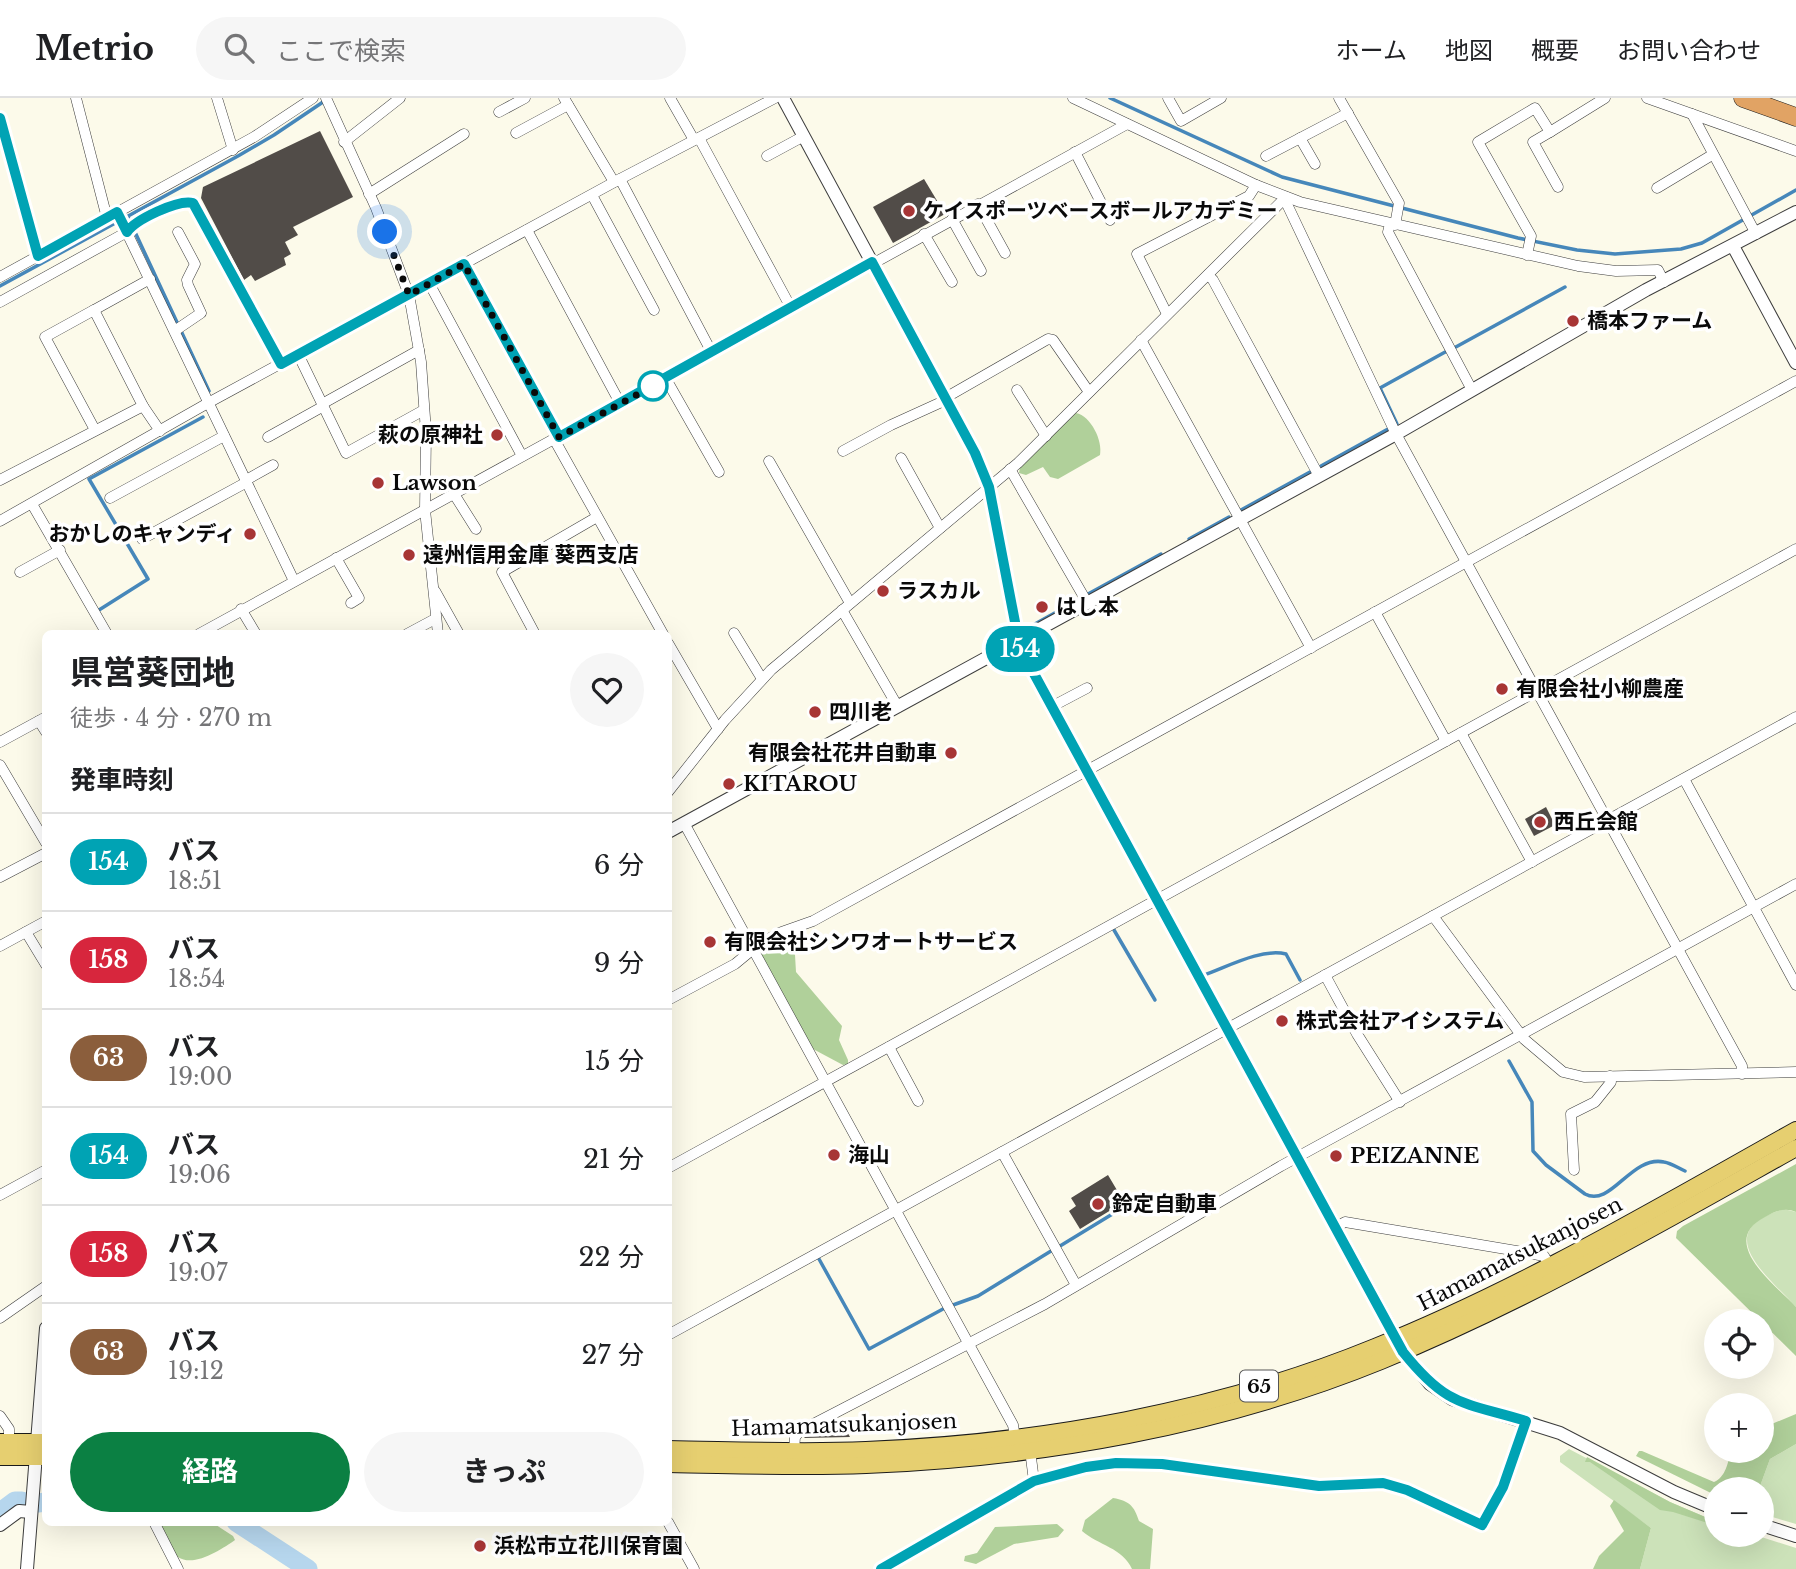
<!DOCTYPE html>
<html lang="ja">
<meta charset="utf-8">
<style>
:root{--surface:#fff;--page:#f6f6f6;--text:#202124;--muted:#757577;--line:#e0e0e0;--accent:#0b8043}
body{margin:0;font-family:"Libre Baskerville","Noto Sans JP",serif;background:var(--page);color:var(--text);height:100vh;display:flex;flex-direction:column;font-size:26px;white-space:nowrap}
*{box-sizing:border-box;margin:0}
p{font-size:23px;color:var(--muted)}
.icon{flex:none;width:38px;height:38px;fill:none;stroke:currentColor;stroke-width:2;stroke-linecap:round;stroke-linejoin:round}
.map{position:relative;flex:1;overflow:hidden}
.sheet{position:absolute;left:42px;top:532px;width:630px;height:896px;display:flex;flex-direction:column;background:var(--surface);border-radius:10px;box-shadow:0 7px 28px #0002}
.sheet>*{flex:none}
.badge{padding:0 14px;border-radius:23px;font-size:24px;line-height:46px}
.fabs{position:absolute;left:1704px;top:1211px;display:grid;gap:14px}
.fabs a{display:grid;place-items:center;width:70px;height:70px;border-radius:50%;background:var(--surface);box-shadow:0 7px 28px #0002;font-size:35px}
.you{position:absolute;width:35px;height:35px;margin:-18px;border:5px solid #fff;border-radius:50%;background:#1a73e8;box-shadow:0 0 0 10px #1a73e833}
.map>.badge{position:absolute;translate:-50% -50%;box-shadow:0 0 0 4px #fff}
h2{padding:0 28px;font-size:26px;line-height:63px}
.round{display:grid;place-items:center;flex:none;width:74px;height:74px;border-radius:37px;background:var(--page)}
.head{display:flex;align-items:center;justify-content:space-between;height:119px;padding:0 28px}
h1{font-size:33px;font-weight:700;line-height:52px}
.primary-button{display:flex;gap:14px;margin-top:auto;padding:14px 28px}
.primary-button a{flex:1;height:80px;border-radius:42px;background:var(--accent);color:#fff;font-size:28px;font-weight:700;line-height:80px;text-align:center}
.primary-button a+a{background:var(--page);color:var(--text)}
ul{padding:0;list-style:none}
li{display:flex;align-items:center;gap:21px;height:98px;padding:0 28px;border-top:2px solid var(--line)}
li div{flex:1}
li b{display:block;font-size:26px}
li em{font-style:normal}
li .badge{min-width:77px;font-weight:700;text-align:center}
header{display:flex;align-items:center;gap:42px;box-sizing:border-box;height:98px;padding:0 35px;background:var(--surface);border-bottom:2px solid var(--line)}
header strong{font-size:33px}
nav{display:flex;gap:38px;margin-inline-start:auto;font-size:24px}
.search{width:490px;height:63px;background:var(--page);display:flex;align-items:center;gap:18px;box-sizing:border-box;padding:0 24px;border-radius:38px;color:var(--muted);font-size:26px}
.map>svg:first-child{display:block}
.green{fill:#cce2b9}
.forest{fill:#b0d09a}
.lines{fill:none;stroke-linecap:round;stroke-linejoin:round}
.stream{stroke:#4687ba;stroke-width:3.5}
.river{stroke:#b6d6ed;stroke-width:19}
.building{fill:#514c48}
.minor-casing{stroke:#3d3d3d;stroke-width:11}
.tertiary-casing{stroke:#3d3d3d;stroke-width:14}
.primary-casing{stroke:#1b1b1b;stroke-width:18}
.motorway-casing{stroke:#1b1b1b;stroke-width:19}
.minor{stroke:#fff;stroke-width:10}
.tertiary{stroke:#fff;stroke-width:12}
.primary{stroke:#e6cf70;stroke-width:16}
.motorway{stroke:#e1a364;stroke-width:18}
.line-casing{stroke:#fff;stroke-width:16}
.line{stroke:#00a3b4;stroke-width:10}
.walk{stroke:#0a0a0a;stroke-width:7;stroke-dasharray:0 12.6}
.poi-dot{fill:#a73535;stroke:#fff;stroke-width:2.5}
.stop-dot{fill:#fff;stroke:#00a3b4;stroke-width:3.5}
.labels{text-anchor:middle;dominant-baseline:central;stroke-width:7;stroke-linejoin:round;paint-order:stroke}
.shield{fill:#fff;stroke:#545454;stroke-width:2}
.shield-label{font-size:19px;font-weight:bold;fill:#0a0a0a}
.poi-label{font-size:21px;font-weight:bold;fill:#0a0a0a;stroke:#fff;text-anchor:start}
.street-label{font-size:21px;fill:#0a0a0a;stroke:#fff}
</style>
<header>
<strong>Metrio</strong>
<div class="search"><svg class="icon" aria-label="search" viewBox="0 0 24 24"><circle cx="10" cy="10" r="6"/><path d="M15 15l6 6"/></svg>ここで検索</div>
<nav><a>ホーム</a><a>地図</a><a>概要</a><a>お問い合わせ</a></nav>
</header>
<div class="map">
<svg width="1796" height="1471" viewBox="0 0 1796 1471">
<rect width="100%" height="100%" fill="#fcfaea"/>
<g class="green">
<path d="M1784,1111L1796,1114V1209C1768,1178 1708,1133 1784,1111Z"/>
<path d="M1796,1346V1426L1762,1416V1391H1759L1770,1361Z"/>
<path d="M1569,1351L1670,1404L1717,1424V1437H1755L1796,1450V1471H1640L1651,1430L1560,1364V1358Z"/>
</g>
<g class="forest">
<path d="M1076,315C1091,318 1103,343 1100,357L1058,381L1050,379L1043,369L1026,377L1019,375L1020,369Z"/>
<path d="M779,840H786L795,857L796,874L842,928L839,942L848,962V966L843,967L813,951L760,855L761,851Z"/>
<path d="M1796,1066V1114C1785,1109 1775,1113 1765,1119C1716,1144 1777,1188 1796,1209V1258L1676,1140L1677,1133L1683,1128Z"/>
<path d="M1796,1316V1346L1770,1361L1759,1391H1717V1398L1636,1358L1639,1353H1642L1714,1384C1726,1379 1728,1364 1731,1353H1762V1330Z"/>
<path d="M1587,1359L1670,1404L1717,1424V1428L1673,1414L1660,1412L1590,1364H1585Z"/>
<path d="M1113,1400C1130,1403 1134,1408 1139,1423L1153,1431L1150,1471H1132C1123,1450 1098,1447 1082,1433L1085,1422Z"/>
<path d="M1614,1402L1651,1430L1640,1471H1593L1599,1458L1624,1433L1610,1408Z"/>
<path d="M159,1425H213L233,1438L235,1442C222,1451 194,1470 178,1459C169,1452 164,1435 159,1425Z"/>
<path d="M1057,1426L1064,1432L1058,1439L1014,1446L976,1466L964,1463L965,1458L977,1455L995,1429Z"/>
</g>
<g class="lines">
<g class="stream">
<path d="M1110,0L1282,79L1518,140L1577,152L1615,156L1681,151L1702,145L1796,92"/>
<path d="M128,119L209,293"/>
<path d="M0,188L238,58L274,37L326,2"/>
<path d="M1454,250L1565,189"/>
<path d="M1397,326L1380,290L1447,253"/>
<path d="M1321,368L1388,331"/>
<path d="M1241,412L1310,374"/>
<path d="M1189,441L1229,419"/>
<path d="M1088,496L1161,456"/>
<path d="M99,512L148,481L89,381L203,319"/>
<path d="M1024,532L1080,501"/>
<path d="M1114,832L1155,902"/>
<path d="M1204,877C1227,869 1261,850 1286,856L1300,882"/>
<path d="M1509,963L1532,1004L1533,1053L1546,1067L1585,1096C1611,1110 1631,1057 1664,1064C1671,1065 1678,1070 1685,1073"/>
<path d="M1060,1148L1142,1098"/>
<path d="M819,1161L869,1251L943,1211"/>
<path d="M953,1207L978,1198L1051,1153"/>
</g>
<g class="river">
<path d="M38,1405L46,1404"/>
<path d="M0,1414L15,1403H22"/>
<path d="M236,1424L308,1471"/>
</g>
</g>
<g class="building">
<path d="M320,33L353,99L293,129L298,137L285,144L291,156L284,160L286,167L255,183L251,177L244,182L201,100L203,89Z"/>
<path d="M924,81L945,116L893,145L873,109Z"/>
<path d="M1546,709L1555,727L1534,738L1525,721Z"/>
<path d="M1108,1077L1124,1104L1080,1131L1069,1113L1076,1108L1071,1100Z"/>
<path d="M840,1321L850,1339L804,1340L805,1339Z"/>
</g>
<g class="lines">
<defs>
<g id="minor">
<path d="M76,0L107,120"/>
<path d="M217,0L233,52"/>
<path d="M326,0L376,110L409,197L421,264L426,334L425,412L438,536"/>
<path d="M564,0L614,84"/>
<path d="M670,0L694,42"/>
<path d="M1073,0L1256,87L1300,104L1578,168L1616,173L1658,172L1664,184"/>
<path d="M1168,0L1181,23L1221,0"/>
<path d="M1339,0L1399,105L1395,127"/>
<path d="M1647,0L1796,53"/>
<path d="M499,14L525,0"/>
<path d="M1692,16L1756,136"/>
<path d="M0,20L38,158"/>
<path d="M1550,34L1533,44L1558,89"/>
<path d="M516,35L568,7"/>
<path d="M699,40L790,208"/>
<path d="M1300,40L1315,66"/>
<path d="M344,44L400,0"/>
<path d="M1075,54L1110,122"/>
<path d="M767,58L804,38"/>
<path d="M1266,58L1348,15"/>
<path d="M620,81L711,253"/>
<path d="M1657,90L1712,57"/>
<path d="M369,96L464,36"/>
<path d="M592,97L654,212"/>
<path d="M1285,102L1396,336L1742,968V976"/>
<path d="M978,106L1005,155"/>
<path d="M117,114L294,483"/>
<path d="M952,121L981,173"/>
<path d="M1390,126L1388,134L1472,292"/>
<path d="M527,132L620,305"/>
<path d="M924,136L952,184"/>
<path d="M1527,157L1531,138L1478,44L1535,10L1550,34L1605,0"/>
<path d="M464,166L559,339"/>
<path d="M1208,177L1213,182L1319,378"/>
<path d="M0,179L254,39L313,0"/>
<path d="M429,185L522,358"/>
<path d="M0,204L127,134L129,130C146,120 172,99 193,105L197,111L280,266"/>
<path d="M94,212L45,239L95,332"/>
<path d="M1167,216L1137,156L1249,98L1256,87"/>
<path d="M176,232L201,215L188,187L187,182L195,166L178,134"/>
<path d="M1141,242L1311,550"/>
<path d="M298,256L346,355L424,312"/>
<path d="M666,281L719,374"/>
<path d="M1017,292L1046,338"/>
<path d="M945,300L1048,241L1053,242L1089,294"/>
<path d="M322,306L419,252"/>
<path d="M143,308L160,333"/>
<path d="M268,339L322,309"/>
<path d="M554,341L663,536"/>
<path d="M843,353L891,327L946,302"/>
<path d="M901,360L940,430"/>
<path d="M769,363L850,505"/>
<path d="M1010,371L1088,506"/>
<path d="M0,382L143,308L94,212L150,181"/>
<path d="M246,382L273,367"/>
<path d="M454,396L476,431"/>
<path d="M110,400L224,338"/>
<path d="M32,406L107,536"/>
<path d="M0,423L208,305L620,81L775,0"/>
<path d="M142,441L247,384"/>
<path d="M336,460L359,500L351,505"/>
<path d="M20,474L60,452"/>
<path d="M435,493L459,536"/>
<path d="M241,511L256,536"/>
<path d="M842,512L898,609"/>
<path d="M1375,514L1446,643"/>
<path d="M734,535L762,581"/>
<path d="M199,536L1127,26"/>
<path d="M407,536L435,521"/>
<path d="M535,536L502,474L597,419"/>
<path d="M668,545L718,631"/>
<path d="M1051,609L1087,590"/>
<path d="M39,623L46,634"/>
<path d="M1461,635L1532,764"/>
<path d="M0,644L46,619"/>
<path d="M0,667L46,745"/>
<path d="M1684,681L1796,887"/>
<path d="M668,694L725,622L771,572L1018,365L1286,99"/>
<path d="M684,725L1013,1327L1015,1339"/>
<path d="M0,779L46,755"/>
<path d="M1433,818L1524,941L1563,974L1584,979L1796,974"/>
<path d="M26,834L46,867"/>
<path d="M0,848L46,823"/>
<path d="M1325,877L1357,936L1400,1004"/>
<path d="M668,902L735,866L758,847L779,835L813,823L1796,283"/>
<path d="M889,949L918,1003"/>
<path d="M1002,1054L1076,1187"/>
<path d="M668,1070L1796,451"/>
<path d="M1574,1072L1571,1016L1595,1004L1611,984L1610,978"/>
<path d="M0,1097L46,1072"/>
<path d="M1336,1129L1345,1124L1529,1155L1544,1158L1550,1169"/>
<path d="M0,1220L46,1188"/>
<path d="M668,1237L1796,619"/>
<path d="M0,1318L9,1331V1344"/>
<path d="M1030,1352L1034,1383"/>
<path d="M794,1353L795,1339L800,1333L1045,1206L1281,1068L1796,786"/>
<path d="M154,1424L178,1471"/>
<path d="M668,1424L694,1471"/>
<path d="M881,1471L1034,1383L1086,1369L1117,1365L1162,1366L1319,1388L1383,1385L1407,1392L1482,1427L1503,1389L1526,1323"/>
</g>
<g id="tertiary">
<path d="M783,0L975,355L989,389L1020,550L1403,1253L1430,1286L1452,1301L1560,1335L1674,1394L1717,1412"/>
<path d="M1733,148L1796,265"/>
<path d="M668,734L1396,336L1646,192L1796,114"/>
<path d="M0,1427L19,1413L31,1414"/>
<path d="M1762,1427L1796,1438"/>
<path d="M27,1471L46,1230"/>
</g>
<g id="primary">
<path d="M0,1344H46"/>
<path d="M668,1351C734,1352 800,1355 866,1352C1038,1345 1216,1314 1375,1249C1522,1190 1658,1109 1796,1032"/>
<path d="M0,1359H46"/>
<path d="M668,1366C734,1367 800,1370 866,1367C1039,1360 1219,1329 1381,1263C1525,1204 1660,1126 1796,1050"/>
</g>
<path id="motorway" d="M1743,0L1796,19"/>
</defs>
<use href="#minor" class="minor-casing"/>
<use href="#tertiary" class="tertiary-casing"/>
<use href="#primary" class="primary-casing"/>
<use href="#motorway" class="motorway-casing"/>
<use href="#minor" class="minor"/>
<use href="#tertiary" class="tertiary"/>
<use href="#primary" class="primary"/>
<use href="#motorway" class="motorway"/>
</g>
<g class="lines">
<defs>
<path id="line" d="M0,20L38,158L117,114L127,134C135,122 178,101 193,105L281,266L464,166L559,339L872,164L975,355L989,389L1020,550L1403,1254C1447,1309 1463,1304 1526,1323L1503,1389L1482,1427L1407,1392L1383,1385L1319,1388L1162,1366L1116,1365L1086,1369L1034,1383L881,1471"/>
</defs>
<use href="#line" class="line-casing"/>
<use href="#line" class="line"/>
<path class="walk" d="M385,134L409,197L464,166L559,339L653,288"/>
</g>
<g class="poi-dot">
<circle cx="909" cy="113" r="7"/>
<circle cx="1573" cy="223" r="7"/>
<circle cx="497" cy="337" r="7"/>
<circle cx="378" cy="385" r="7"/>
<circle cx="250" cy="436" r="7"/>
<circle cx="409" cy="457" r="7"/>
<circle cx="883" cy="493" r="7"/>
<circle cx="1042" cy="509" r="7"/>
<circle cx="1502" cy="591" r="7"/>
<circle cx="815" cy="614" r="7"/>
<circle cx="951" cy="655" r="7"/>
<circle cx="729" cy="686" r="7"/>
<circle cx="1540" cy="724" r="7"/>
<circle cx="710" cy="844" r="7"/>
<circle cx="1282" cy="923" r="7"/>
<circle cx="834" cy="1057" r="7"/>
<circle cx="1336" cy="1058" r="7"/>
<circle cx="1098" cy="1106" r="7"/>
<circle cx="480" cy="1448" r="7"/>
</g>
<circle class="stop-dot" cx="653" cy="288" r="14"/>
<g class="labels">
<rect class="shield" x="1240" y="1272.5" width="38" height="31" rx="5"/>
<g class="shield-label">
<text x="1259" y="1288">65</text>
</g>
<g class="poi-label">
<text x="923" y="113">ケイスポーツベースボールアカデミー</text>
<text x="1587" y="223">橋本ファーム</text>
<text x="483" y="337" text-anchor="end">萩の原神社</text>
<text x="392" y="385">Lawson</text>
<text x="236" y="436" text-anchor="end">おかしのキャンディ</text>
<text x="423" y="457">遠州信用金庫 葵西支店</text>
<text x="897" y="493">ラスカル</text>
<text x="1056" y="509">はし本</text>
<text x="1516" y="591">有限会社小柳農産</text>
<text x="829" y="614">四川老</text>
<text x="937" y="655" text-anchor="end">有限会社花井自動車</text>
<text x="743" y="686">KITAROU</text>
<text x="1554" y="724">西丘会館</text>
<text x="724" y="844">有限会社シンワオートサービス</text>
<text x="1296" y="923">株式会社アイシステム</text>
<text x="848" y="1057">海山</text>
<text x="1350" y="1058">PEIZANNE</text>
<text x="1112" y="1106">鈴定自動車</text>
<text x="494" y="1448">浜松市立花川保育園</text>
</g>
<g class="street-label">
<text transform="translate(1520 1156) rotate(-27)">Hamamatsukanjosen</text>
<text transform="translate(844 1327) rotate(-2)">Hamamatsukanjosen</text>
</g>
</g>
</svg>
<div class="fabs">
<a><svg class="icon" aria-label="locate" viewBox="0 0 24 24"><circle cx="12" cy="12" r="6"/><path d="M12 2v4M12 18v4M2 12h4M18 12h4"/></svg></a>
<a>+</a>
<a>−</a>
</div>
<div class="you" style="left:385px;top:134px"></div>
<b class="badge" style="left:1020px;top:551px;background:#00a3b4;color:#fff">154</b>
<section class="sheet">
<div class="head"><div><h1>県営葵団地</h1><p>徒歩 · 4 分 · 270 m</p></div><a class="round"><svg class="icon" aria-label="heart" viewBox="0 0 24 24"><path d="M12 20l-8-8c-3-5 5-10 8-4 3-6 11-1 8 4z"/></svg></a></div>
<h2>発車時刻</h2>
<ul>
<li><span class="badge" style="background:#00a3b4;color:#fff">154</span><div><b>バス</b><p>18:51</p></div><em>6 分</em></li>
<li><span class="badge" style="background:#d7263d;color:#fff">158</span><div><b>バス</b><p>18:54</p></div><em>9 分</em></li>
<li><span class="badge" style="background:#8b5e3c;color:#fff">63</span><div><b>バス</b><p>19:00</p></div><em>15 分</em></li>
<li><span class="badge" style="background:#00a3b4;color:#fff">154</span><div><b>バス</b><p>19:06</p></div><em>21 分</em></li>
<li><span class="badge" style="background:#d7263d;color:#fff">158</span><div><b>バス</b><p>19:07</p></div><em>22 分</em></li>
<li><span class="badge" style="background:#8b5e3c;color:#fff">63</span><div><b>バス</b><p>19:12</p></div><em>27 分</em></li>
</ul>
<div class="primary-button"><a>経路</a><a>きっぷ</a></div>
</section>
</div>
